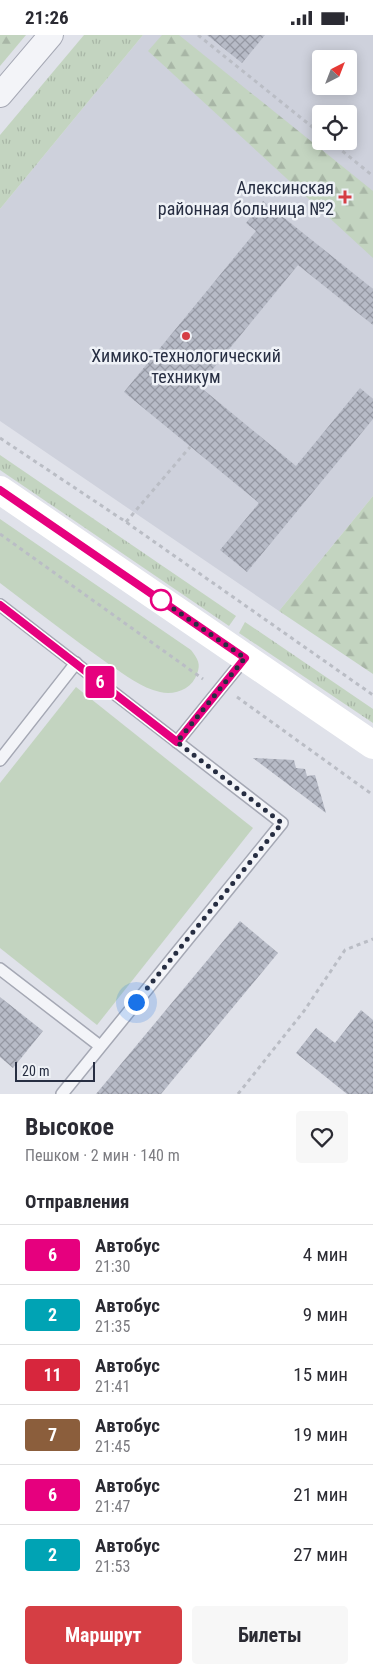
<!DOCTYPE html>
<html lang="ru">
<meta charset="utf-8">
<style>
:root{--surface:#fff;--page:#f7f7f7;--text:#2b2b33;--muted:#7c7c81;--line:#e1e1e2;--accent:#d53e44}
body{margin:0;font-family:"Roboto Condensed",sans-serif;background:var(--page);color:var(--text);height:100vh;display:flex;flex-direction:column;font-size:19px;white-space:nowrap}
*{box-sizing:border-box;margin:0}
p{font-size:16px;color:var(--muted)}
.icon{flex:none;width:28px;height:28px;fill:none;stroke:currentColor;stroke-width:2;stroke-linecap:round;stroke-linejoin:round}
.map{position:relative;height:1059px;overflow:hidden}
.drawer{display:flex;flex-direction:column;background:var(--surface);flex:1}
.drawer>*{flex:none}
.badge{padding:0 10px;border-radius:4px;font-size:18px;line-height:32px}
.needle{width:32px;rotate:42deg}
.fabs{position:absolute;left:312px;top:15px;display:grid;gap:10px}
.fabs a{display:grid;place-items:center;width:45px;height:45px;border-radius:5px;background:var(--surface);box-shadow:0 2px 12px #0003;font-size:25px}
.scale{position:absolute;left:15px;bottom:12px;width:80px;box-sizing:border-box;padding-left:5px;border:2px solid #272e42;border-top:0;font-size:14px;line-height:18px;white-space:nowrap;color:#272e42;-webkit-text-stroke:4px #eff2f7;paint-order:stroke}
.you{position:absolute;width:25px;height:25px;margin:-12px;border:4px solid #fff;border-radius:50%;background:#1a73e8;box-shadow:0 0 0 8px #1a73e833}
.map>.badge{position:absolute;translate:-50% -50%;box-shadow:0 0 0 2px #fff}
h2{padding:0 25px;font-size:19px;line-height:45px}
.round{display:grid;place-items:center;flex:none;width:52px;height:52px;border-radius:5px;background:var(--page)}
.summary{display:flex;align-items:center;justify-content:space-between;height:85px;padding:0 25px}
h1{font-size:24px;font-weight:700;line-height:38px}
.cta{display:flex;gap:10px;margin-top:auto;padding:10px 25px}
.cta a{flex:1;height:58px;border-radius:5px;background:var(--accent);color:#fff;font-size:20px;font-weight:700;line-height:58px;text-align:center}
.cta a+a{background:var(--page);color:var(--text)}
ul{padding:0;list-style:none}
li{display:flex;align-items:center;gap:15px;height:60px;padding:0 25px;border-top:1px solid var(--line)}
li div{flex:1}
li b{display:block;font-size:19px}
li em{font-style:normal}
li .badge{min-width:55px;font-weight:700;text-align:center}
.status{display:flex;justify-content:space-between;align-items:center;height:35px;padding:0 25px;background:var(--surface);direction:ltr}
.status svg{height:14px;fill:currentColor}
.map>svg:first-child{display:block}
.built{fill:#ced1dc;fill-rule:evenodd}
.grass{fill:url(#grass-tufts)}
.forest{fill:url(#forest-firs)}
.green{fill:#c3d4c0}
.building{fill:url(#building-cross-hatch)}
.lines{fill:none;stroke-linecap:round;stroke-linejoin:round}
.lane-casing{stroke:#a5a8b4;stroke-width:14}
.street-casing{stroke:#a5a8b4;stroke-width:26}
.path{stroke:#babdc5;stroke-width:3;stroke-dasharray:4 4;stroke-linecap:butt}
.lane{stroke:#f3f4f8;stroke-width:11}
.street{stroke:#f3f4f8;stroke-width:24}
.secondary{stroke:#fff;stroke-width:28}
.line-casing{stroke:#fff;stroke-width:11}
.line{stroke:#e6007e;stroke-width:8}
.walk{stroke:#272e42;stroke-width:5;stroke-dasharray:0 9}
.poi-dot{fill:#d53e44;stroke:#eff2f7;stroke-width:2}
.stop-dot{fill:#fff;stroke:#e6007e;stroke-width:2.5}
.labels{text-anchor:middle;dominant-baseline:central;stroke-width:5;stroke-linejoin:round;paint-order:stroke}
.poi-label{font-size:18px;fill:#272e42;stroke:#eff2f7;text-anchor:end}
</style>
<div class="status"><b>21:26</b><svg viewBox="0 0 49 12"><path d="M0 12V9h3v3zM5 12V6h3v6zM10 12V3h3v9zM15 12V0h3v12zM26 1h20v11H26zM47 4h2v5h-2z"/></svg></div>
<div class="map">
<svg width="373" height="1059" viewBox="0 0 373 1059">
<defs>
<pattern id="grass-tufts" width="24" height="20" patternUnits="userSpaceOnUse" patternTransform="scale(1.25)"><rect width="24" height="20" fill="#c3d4c0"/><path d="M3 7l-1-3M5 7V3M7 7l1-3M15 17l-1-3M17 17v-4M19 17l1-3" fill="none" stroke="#a8b6a6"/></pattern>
<pattern id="forest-firs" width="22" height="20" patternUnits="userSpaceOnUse" patternTransform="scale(1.25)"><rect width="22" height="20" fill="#c3d4c0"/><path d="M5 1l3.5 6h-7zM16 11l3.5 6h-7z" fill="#a8b6a6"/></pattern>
<pattern id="building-cross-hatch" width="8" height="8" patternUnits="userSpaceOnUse" patternTransform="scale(1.25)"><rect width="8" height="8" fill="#b7bbc7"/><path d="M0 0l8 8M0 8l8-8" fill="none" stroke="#9598a3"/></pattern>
</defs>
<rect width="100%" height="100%" fill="#e0e2ea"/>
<path class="built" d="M143,0H373V461L279,576L0,386V174ZM321,24H349V51H321ZM321,79H349V106H321Z"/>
<g class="grass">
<path d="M84,0H143L0,174V100Z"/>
<path d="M0,420L236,581L229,591L0,435Z"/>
<path d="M245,587L373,674V688L239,598Z"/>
</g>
<g class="forest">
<path d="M0,0H26L0,31Z"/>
<path d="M162,0H179L373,156V223L148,16Z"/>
<path d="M373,461V639L279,576Z"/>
</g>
<g class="green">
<path d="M0,484L191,615C198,624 201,629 197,639C192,654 174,661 160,657C141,653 126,640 110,630C73,604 37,576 0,548Z"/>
<path d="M76,652L253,793L97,990L0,913V748Z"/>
</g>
<g class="building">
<path d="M207,0H265L242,28Z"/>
<path d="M263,166L373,254V290L298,230L199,351L296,431L360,353L373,364V384L247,537L220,515L259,468L124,357L256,196L246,188Z"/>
<path d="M253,723L294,725L296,733L305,734L307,741L315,740L326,778Z"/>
<path d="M240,886L278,918L161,1059H96Z"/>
<path d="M0,962L43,996L13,1033L0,1022Z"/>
<path d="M361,975L373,985V1059H347L296,1018L316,993L335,1008Z"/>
</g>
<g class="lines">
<defs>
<g id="lane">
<path d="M0,570L282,788L62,1059"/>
<path d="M177,707L245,623"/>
<path d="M0,725L76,628"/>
<path d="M0,934L100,1011"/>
</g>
<path id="street" d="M0,60L51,0"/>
</defs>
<use href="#lane" class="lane-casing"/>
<use href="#street" class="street-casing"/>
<g class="path">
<path d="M198,0L321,99"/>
<path d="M330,106L373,141"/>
<path d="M0,403L126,487L373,660"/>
<path d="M126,487L190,412"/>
<path d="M0,499L203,644"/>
<path d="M237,662L373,760"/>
<path d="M238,1059L304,976L345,915L373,904"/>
</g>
<use href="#lane" class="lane"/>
<use href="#street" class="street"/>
<path class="secondary" d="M0,455L373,710"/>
</g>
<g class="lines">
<defs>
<path id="line" d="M0,455L245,623L177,707L0,570"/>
</defs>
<use href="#line" class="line-casing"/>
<use href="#line" class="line"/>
<path class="walk" d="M136,967L282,788L177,707L245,623L161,565"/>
</g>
<g class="poi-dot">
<path d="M342.5 154.5h5v5h5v5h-5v5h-5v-5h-5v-5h5z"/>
<circle cx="186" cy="301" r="5"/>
</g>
<circle class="stop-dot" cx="161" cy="565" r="10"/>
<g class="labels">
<g class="poi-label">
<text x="334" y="152">Алексинская<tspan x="334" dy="21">районная больница №2</tspan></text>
<text x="186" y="320" text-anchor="middle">Химико-технологический<tspan x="186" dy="21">техникум</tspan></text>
</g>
</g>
</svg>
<div class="fabs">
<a><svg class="needle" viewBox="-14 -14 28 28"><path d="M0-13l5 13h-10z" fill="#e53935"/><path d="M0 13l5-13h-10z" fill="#7c7c81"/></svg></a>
<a><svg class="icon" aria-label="locate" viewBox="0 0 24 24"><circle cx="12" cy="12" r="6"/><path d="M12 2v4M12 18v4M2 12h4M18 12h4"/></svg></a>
</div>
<div class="scale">20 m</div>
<div class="you" style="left:136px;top:967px"></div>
<b class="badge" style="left:100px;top:647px;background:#e6007e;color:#fff">6</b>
</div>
<section class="drawer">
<div class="summary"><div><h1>Высокое</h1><p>Пешком · 2 мин · 140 m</p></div><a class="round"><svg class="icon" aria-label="heart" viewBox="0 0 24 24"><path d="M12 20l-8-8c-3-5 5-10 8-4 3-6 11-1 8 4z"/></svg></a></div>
<h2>Отправления</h2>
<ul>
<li><span class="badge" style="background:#e6007e;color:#fff">6</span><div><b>Автобус</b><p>21:30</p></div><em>4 мин</em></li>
<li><span class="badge" style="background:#00a3b4;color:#fff">2</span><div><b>Автобус</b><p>21:35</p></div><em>9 мин</em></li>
<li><span class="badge" style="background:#d7263d;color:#fff">11</span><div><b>Автобус</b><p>21:41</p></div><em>15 мин</em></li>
<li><span class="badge" style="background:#8b5e3c;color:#fff">7</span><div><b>Автобус</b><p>21:45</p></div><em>19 мин</em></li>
<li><span class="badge" style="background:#e6007e;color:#fff">6</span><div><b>Автобус</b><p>21:47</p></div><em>21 мин</em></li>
<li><span class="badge" style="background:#00a3b4;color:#fff">2</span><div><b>Автобус</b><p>21:53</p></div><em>27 мин</em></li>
</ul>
<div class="cta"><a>Маршрут</a><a>Билеты</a></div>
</section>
